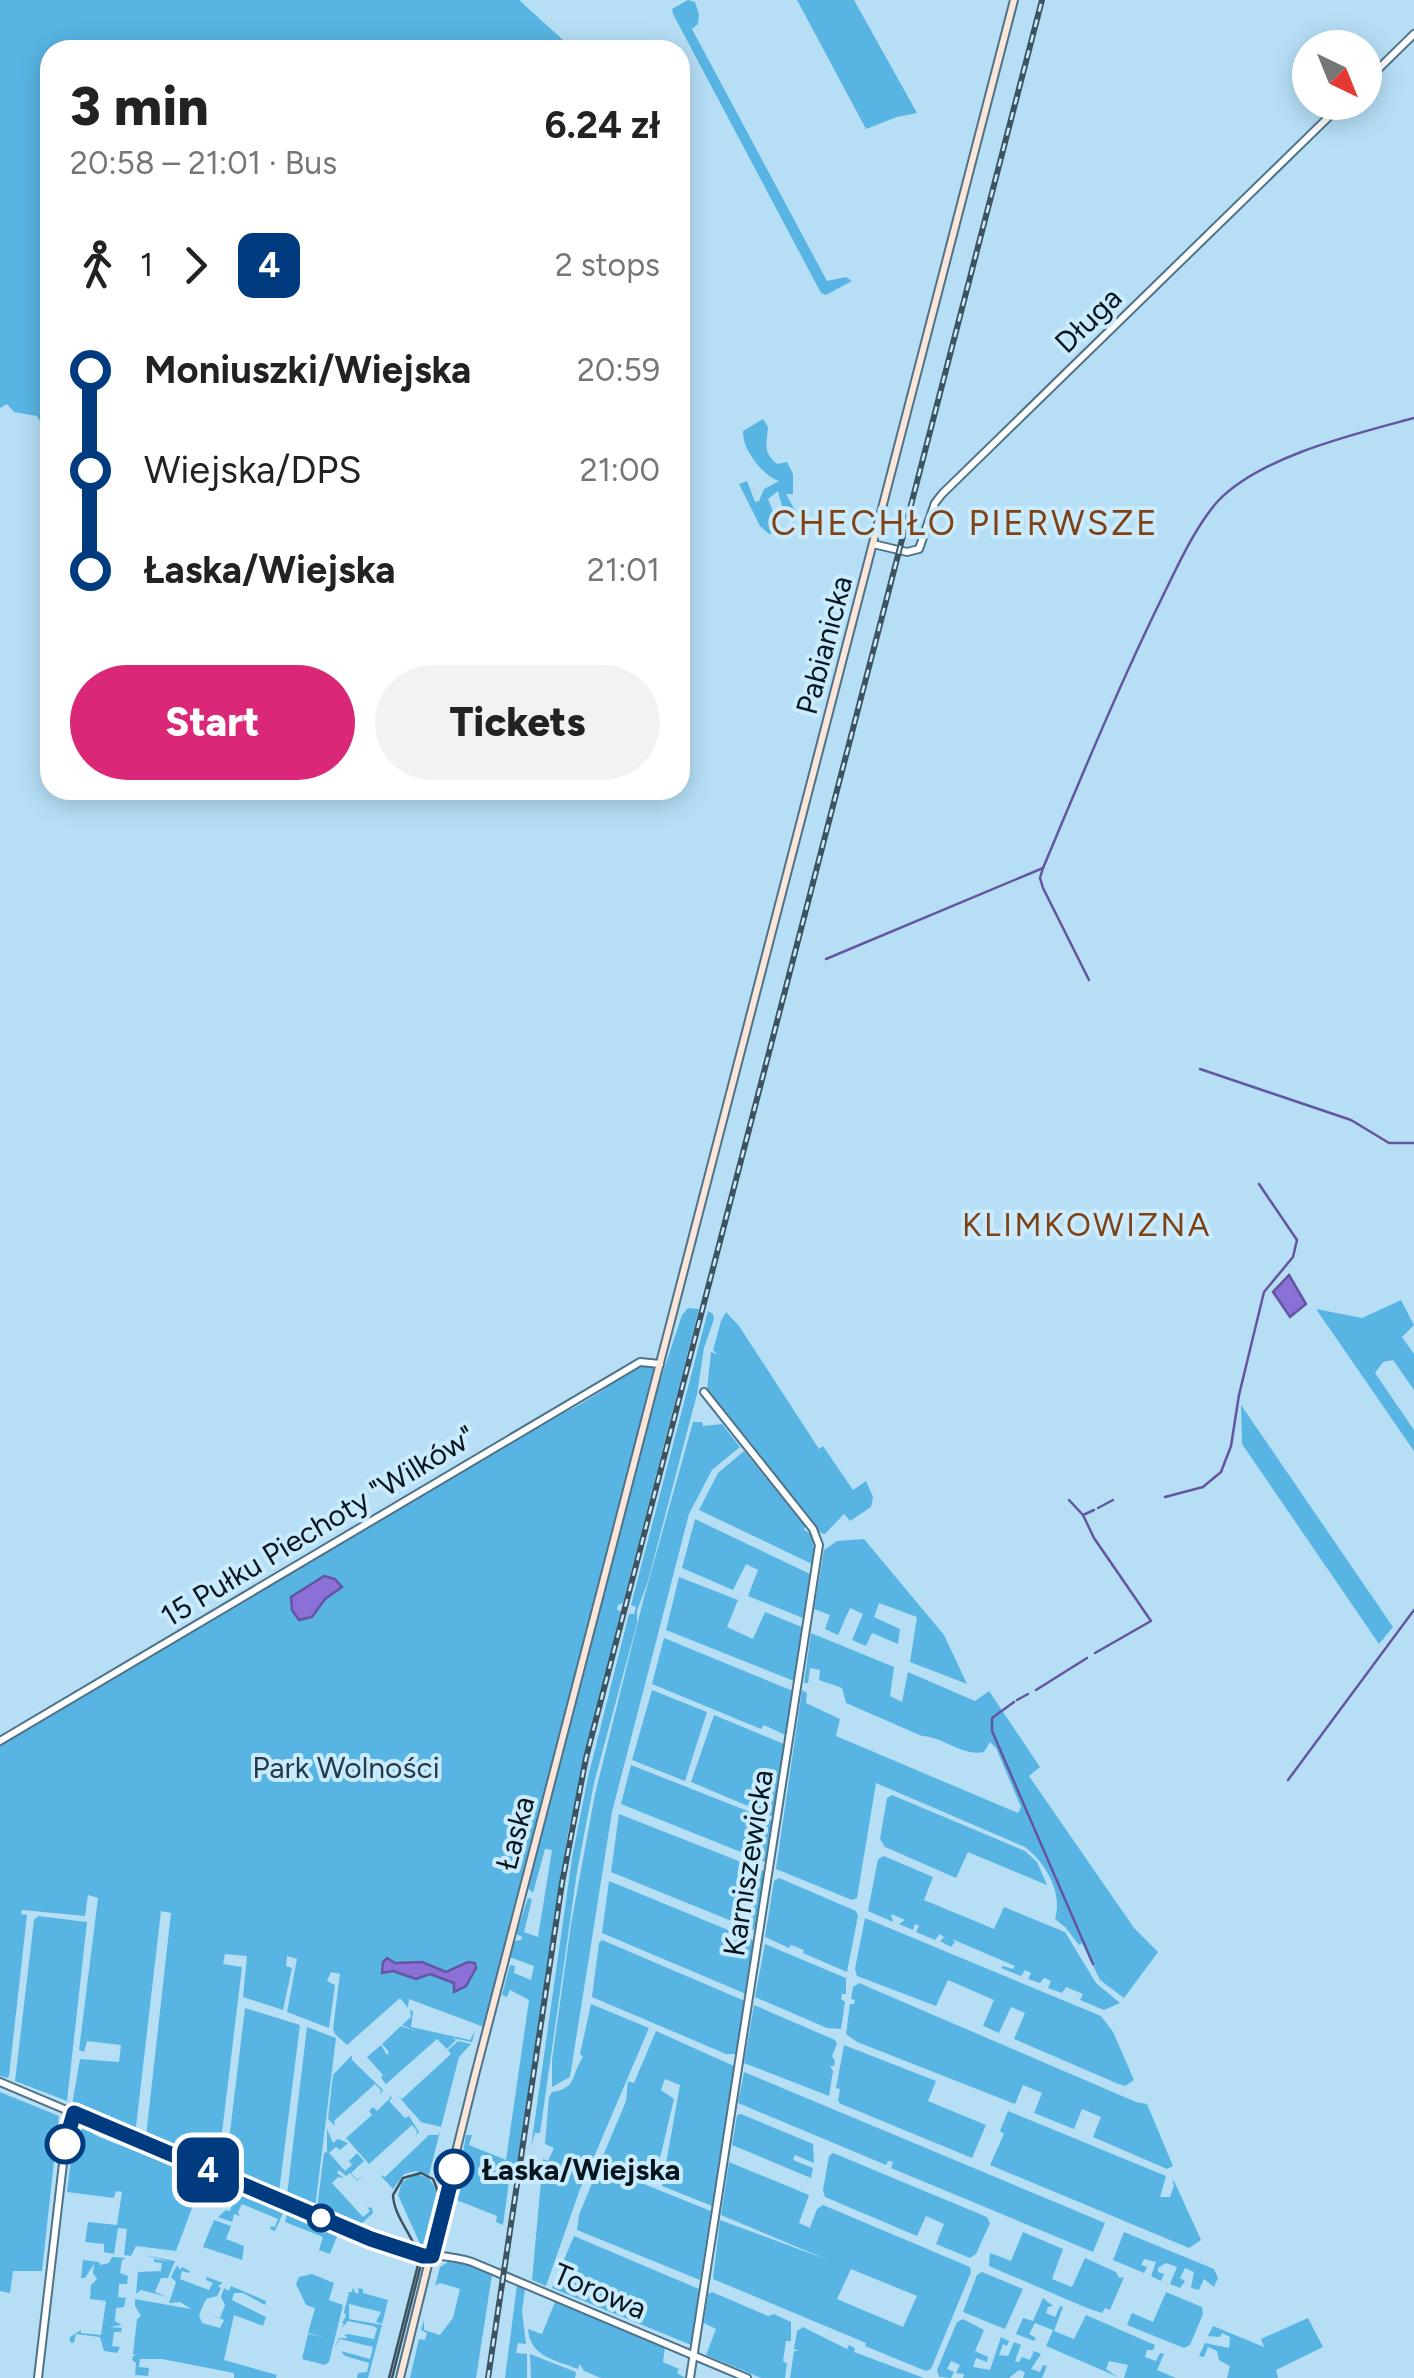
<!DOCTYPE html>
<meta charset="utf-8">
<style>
:root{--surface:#fff;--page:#f2f2f2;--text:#222;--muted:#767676;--accent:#db2777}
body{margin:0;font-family:Figtree,sans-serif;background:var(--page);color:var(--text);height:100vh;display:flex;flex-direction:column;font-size:38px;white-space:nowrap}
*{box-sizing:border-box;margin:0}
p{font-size:32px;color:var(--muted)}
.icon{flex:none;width:55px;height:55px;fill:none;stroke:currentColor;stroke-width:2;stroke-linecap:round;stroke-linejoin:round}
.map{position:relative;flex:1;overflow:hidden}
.drawer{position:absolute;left:40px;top:40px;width:650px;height:760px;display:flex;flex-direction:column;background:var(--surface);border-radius:30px;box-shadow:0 5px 25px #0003}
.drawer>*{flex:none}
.badge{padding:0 20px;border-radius:15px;font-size:35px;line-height:65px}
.needle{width:65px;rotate:137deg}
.controls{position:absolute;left:1292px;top:30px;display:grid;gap:20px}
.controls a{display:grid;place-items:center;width:90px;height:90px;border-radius:50%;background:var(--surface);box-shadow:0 5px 25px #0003;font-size:50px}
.map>.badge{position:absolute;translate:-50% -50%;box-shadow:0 0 0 5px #fff}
.legs{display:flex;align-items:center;gap:15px;height:110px;padding:0 30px;font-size:32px}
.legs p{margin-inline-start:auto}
.overview{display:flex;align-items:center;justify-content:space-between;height:170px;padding:0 30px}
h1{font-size:55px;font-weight:800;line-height:75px}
.primary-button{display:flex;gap:20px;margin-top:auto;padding:20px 30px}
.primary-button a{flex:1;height:115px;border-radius:60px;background:var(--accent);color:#fff;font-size:40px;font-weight:800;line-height:115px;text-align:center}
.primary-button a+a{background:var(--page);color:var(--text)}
ul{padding:0 30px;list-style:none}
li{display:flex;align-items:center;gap:35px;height:100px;font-size:38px}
li i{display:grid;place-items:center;width:15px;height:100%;margin:0 12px;background:currentColor}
li i::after{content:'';width:25px;height:25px;margin:-12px;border:8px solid;border-radius:50%;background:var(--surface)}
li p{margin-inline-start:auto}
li:first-child i{background:linear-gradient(#0000 50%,currentColor 0)}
li:last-child i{background:linear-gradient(currentColor 50%,#0000 0)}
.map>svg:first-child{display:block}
.green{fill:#58b5e3;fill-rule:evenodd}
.water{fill:#8b70d8;stroke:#6455a0;stroke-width:2.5}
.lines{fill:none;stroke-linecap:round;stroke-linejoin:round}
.stream{stroke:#6455a0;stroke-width:2.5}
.tertiary-casing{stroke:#4e7388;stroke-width:10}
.secondary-casing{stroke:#4e7388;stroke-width:10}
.tertiary{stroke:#fff;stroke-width:6}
.secondary{stroke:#fce6d9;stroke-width:6}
.tram{stroke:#3d5460;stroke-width:2.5}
.rail-casing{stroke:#3d5460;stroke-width:6}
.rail{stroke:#caebfe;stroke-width:2.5;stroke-dasharray:8;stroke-linecap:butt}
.line-1-casing{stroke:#fff;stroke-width:22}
.line-1{stroke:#003b80;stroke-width:15}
.stop-1-dot{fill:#fff;stroke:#003b80;stroke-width:5}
.labels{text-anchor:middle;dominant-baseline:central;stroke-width:8;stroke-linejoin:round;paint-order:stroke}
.street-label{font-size:30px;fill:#08171f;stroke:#caebfe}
.park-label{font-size:30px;fill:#243b48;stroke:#caebfe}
.stop-label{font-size:30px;font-weight:bold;fill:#08171f;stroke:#caebfe;text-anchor:start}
.neighbourhood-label{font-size:32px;letter-spacing:2.5px;fill:#7e4215;stroke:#caebfe}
.quarter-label{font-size:35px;letter-spacing:2.5px;fill:#7e4215;stroke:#caebfe}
</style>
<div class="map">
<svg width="1414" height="2378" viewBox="0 0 1414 2378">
<rect width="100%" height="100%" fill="#b6dff6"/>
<g class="green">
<path d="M0,0H519L574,50H50V438L37,416L14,412L7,404L0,408Z"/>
<path d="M688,0L695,2L699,14L698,24L692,29L827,281L846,277L852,281L826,295L821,293L673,14L672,9Z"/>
<path d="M797,0H854L917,113L897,117L866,129Z"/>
<path d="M763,419L768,427C767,444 762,451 777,464L787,462L793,474V494H786L797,514L796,518L782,506L778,491L768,499L781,531L769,534L760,526L739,484L747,481L755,502L759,501L764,489L779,481C765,477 742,451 743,431Z"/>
<path d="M1401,1300L1414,1325L1402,1337L1414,1354V1390L1393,1360L1383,1362L1375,1373L1414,1430V1451L1316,1309L1362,1318Z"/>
<path d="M688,1308L699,1309L623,1603L618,1605L617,1610L621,1611L568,1833L519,2156L515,2174H510L503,2225L496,2222L497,2216L454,2199L465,2141L466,2135H472L469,2145L506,2160L529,2000L510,1990L507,1997L502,1995L510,1965L515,1966L514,1973L531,1980L534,1966L509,1957L514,1941L521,1940L522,1937L516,1934L528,1898L532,1899L524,1932L538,1937L552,1850L545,1849L533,1893L528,1888L659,1384L682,1315Z"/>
<path d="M708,1311L713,1314L714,1319L704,1348L697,1394L648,1581L637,1611V1623L594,1783L577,1872L540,2133H535L531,2147L572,1858L588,1777L629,1614H634L636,1607L631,1605Z"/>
<path d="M726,1312L739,1326L819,1449L823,1446L853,1490L866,1481L873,1497L871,1507L850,1521L844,1514L825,1534L821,1533L707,1390L711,1352L717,1354L713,1350L721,1321Z"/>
<path d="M642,1364L653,1368V1378L484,2027L409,1999L408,2008L400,1998L347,2045L335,2034L333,2029L340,1974L331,1972L327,1981L335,1985L329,2028L287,2012L297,1959L287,1956L286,1966L292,1968L283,2010L243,1997L247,1956L225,1954L223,1964L242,1967L218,2166L146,2136L171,1913L161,1911L136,2127H123L72,2105L80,2059L119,2062L121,2045L87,2041L84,2052L79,2050L98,1898L88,1895L85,1916L22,1910L21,1914L27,1915L9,2076L7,2078L0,2076V1745L550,1418C584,1407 611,1382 642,1364Z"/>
<path d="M1241,1405L1393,1627L1379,1644L1242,1444Z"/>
<path d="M693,1422H702L703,1426L722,1424L740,1447L712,1470L689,1514L612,1812L570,2077L552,2087V2060L571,1924L595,1794L643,1601Z"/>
<path d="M744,1451L805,1526L804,1530L810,1533L814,1548L812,1564L699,1510L718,1473Z"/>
<path d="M695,1519L810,1574L803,1618L748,1596L758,1570L746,1564L733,1590L682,1568Z"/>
<path d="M864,1539L944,1635L967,1684L910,1662L917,1617L879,1603L874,1617L900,1629L898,1644L872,1633L866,1646L852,1640L863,1614L850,1608L838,1635L825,1629L830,1615L814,1609L824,1550L837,1541Z"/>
<path d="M679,1577L738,1600L727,1627L753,1639L765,1612L802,1627L794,1681L666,1630Z"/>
<path d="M811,1633L894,1667L890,1696L902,1702L908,1672L975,1701L989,1691L1040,1767L1029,1776L1134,1928L1158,1952L1124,1998L1100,1980L1082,1943L1079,1945L1065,1927L1055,1919C1063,1893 1046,1863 1025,1847L876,1783L857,1898L852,1900L776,1869L802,1690L807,1693L806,1703L840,1719L836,1736L1018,1813L1021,1807L996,1748L990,1742L984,1752C963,1757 944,1737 922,1736L846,1703L842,1688L819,1680L820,1670L810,1668L808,1683H804Z"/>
<path d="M664,1638L793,1691L785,1735L764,1725L761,1729L652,1684Z"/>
<path d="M652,1690L707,1712L685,1781L632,1760Z"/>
<path d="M714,1715L784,1744L774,1817L691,1782Z"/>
<path d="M631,1765L773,1821L766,1862L621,1804Z"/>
<path d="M892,1795L1025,1851L1037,1862L1047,1885L968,1852L956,1878L885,1847L880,1839L887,1798Z"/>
<path d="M619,1814L764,1871L756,1931L611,1872Z"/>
<path d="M884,1856L933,1877L924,1900L994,1929L1004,1907L1065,1932L1096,1983L1120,2003L1104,2010L1080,2000L1083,1994L1066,1987L1062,1993L1048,1988L1051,1981L1044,1978L1040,1983L1028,1979L1031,1973L1025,1970L1021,1976L1001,1968L1003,1966L1013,1969L1015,1966L952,1939L955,1942L951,1947L940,1941L944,1937L940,1934L935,1940L916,1932L919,1926L915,1924L913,1930L899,1924L905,1920L891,1914L893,1922L868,1911L878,1859Z"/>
<path d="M779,1878L856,1911L858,1916L847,1972L803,1953L804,1950L791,1945L789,1948L765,1937L774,1881Z"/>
<path d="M609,1881L755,1941L746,1994L602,1933Z"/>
<path d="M38,1916L87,1922L67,2101L15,2081L34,1920Z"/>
<path d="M865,1918L1101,2016L1113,2032L1134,2080L1125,2086L1116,2083L1014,2039L1025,2013L1011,2007L999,2033L983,2026L994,2000L948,1980L936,2006L857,1976L855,1969Z"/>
<path d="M602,1940L745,2001L736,2054H726L592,1997L599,1943Z"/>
<path d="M765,1944L846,1978V1994H842L841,1999L845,2002L841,2029L827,2028L755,1997Z"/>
<path d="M859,1983L1136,2102L1147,2104L1173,2166L1167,2169L1093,2137L1101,2117L1082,2109L1074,2129L1034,2113L1042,2093L1023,2085L1015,2104L857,2042L846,2034L850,2004H854L855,2000L851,1999L853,1987Z"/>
<path d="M591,2004L649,2028L579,2192L546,2286L532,2280L543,2159L548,2161L554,2148L545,2144L549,2097L552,2092C578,2088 571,2074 583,2057L580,2054Z"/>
<path d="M754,2005L835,2040L837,2044L832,2056L835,2061L834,2066H830L833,2071L829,2096L744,2063Z"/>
<path d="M245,2008L300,2025L279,2192L222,2168L229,2140Z"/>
<path d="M410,2010L413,2011L411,2027L470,2040L475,2031L472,2042L452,2038L456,2040L447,2049L437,2039L386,2084L381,2078L383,2075L367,2057L381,2045L387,2055L389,2052L382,2044L401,2026L416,2031L402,2025L411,2017Z"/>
<path d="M307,2027L336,2038L315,2208L287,2195Z"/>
<path d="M656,2031L734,2066L712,2206L662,2186L680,2085L665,2079L661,2090L674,2099L661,2154L649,2183L600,2163L626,2101L628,2081L634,2083Z"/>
<path d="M458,2041L471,2044L459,2057L441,2127L421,2122L398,2096L402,2099L451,2054L448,2050Z"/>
<path d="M844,2045L936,2081L928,2101L986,2125L972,2158L841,2104L838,2101L840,2089L836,2088Z"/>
<path d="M352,2055V2060L383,2090L380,2095L381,2090L375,2084L334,2121L335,2126L328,2119L333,2075Z"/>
<path d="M744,2072L1105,2223L1093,2252L891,2168L893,2162L888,2161L886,2165L738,2103Z"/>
<path d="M0,2092L59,2116L42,2271H13L10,2293L0,2291Z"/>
<path d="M389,2095L392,2098L389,2101L405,2118L409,2116L419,2132L416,2135L417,2131L412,2125L369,2164L346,2138L372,2115L369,2111L373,2107L377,2111L390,2098Z"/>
<path d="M1008,2111L1166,2176L1160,2197H1170L1174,2186L1172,2180L1175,2183L1201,2240L1189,2248L990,2165L1004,2134L1000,2131Z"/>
<path d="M741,2114L813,2144L814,2163L795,2155L793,2160L813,2168L811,2178L732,2145L737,2115Z"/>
<path d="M84,2128L99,2137L203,2178L176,2251L136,2246L131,2256L124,2255L127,2229L118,2228L114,2254L104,2252V2244L85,2242L88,2222L117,2225L122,2192L116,2191L114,2198L67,2192L74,2135Z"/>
<path d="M327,2129L333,2143L338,2139L348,2143L340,2150L336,2147L329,2153L345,2171L352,2165L349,2161L357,2153L364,2161L351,2173L357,2180L364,2175L357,2181L350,2173L346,2176L339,2170L337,2173L344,2178L338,2177L332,2183L363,2217L370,2211L367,2207L372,2208L373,2213L359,2226L317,2209L324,2153L327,2152Z"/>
<path d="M440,2131L429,2175L416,2171L404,2174L393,2189L380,2175L385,2177L429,2135H438Z"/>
<path d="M833,2153L987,2217L990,2223L976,2254L970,2258L936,2244L944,2224L926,2216L917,2236L825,2197L823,2190L829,2156Z"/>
<path d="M729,2162L809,2195L799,2223L810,2228L817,2209L823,2205L970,2267L971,2272L931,2369L926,2371L865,2346L866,2343L713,2279L720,2220L828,2260L721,2215ZM851,2269L917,2296L903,2327L837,2299Z"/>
<path d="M599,2166L711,2211L700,2280L577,2230L579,2215Z"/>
<path d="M416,2174L429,2178L437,2191L422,2248L398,2195L402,2182Z"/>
<path d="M211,2181L284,2211L275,2231L270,2229L271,2226L275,2227L278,2219L242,2204L238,2212L240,2216L234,2214L232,2222L218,2217L226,2210L230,2211L233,2203L208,2193Z"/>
<path d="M287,2213L326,2229L324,2235L327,2230L338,2234L330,2254L319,2250L323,2237L285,2222Z"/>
<path d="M214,2220L231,2226L226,2239L244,2246L242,2260L203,2247Z"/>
<path d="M1023,2232L1063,2249L1052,2279L1072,2287L1085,2258L1116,2272L1119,2278L1124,2277L1110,2310L1105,2308L1102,2313L1087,2308L989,2266L990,2253L1011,2261Z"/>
<path d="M1124,2232L1214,2269L1218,2278L1214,2287L1204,2279L1199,2290L1191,2288L1194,2272L1185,2268L1180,2278L1185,2281L1180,2288L1170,2284L1177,2267L1166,2263L1158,2268V2272L1164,2274L1161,2281L1151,2276L1156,2262L1144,2259L1141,2265L1147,2267L1144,2273L1113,2260Z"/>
<path d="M574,2236L699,2289L691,2345L552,2288Z"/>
<path d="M144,2255L175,2261L168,2278H161L155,2292L168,2297L141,2290L136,2294L138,2272L161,2271L162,2263L154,2262V2259L171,2262Z"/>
<path d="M112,2257L126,2258L122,2260L120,2273L128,2276L127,2284H119L118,2297L126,2298L124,2307L116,2308L115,2321L122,2325L110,2327L122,2328L121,2332H114L112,2346L120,2347L117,2353L104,2351L100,2337L76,2334L74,2343L70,2342V2337L81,2330V2333L101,2335L106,2301L90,2299L91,2285L97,2279L93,2273L94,2264L85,2278H81L83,2260L99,2262L100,2265L109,2263Z"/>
<path d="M448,2262L465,2264L492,2275L476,2378H410L419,2339L425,2340L427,2333L421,2330L424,2320V2330L440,2335L453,2318L460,2289L440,2283L435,2286L440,2267Z"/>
<path d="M177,2265L180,2270L182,2267L190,2271L189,2273L182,2271L180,2279L209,2290L213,2283L206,2280L207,2277L223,2283L218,2286L221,2288L217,2296L206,2299L199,2315L202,2323L220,2328L224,2320L205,2312L220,2318L225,2305L221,2297L224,2288L229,2291L231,2286L266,2301L265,2305L243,2293H234L232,2300L266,2317L263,2326L234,2315L224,2360L277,2375L276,2378H234V2373L162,2359H140L139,2367L149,2368L148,2376L135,2375L136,2363L132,2360L133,2356H136L133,2354L137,2319L141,2316L135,2306V2299L191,2309L180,2302L169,2303L176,2282L171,2277Z"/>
<path d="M982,2272L1023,2289L1005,2329L963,2312L977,2275Z"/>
<path d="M312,2274L334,2283L329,2300L343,2305L329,2362L325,2365L302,2359L308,2334L323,2337L308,2333L315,2308L306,2305L296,2284L299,2277Z"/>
<path d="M517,2285L525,2290L522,2311L526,2344L518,2343L516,2353L527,2354V2378H505Z"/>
<path d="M353,2287L355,2293H359L358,2288L363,2289V2293L388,2300L382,2324L376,2322L381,2312L349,2304V2319L382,2325L368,2378H357L358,2373L367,2372L369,2363L345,2356L341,2351L370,2359L373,2347L340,2339L335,2347L339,2338H348L344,2335L348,2334L374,2339L377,2328L373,2326L348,2321L340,2330L344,2324L342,2323L346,2316L344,2312L349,2292H352Z"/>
<path d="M712,2292L768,2316L774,2314L791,2322V2341H786L783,2361L787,2364L785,2378H761L706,2355L716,2329L704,2323L708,2294Z"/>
<path d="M1166,2292L1202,2307L1203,2314L1190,2345L1184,2348L1127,2325L1132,2313L1153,2322Z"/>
<path d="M1043,2298L1053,2306L1048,2307L1046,2313L1055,2317L1060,2306L1063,2307L1054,2331L1074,2339L1086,2315L1155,2345L1153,2350H1147L1145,2357L1156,2361L1160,2353L1164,2354L1157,2370L1176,2378H1124L1128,2365L1109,2361L1106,2369L1118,2377L1046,2346L1053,2330L1035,2323L1029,2334L1036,2338L1034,2341L1016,2334L1023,2318L1033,2321Z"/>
<path d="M555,2302L665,2347L663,2362L679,2369L677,2373L686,2378H601L584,2371L580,2364L578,2369C555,2360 530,2357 528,2329L542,2334Z"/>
<path d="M1308,2318L1323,2347L1276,2370L1278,2378H1227L1230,2366L1219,2360L1217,2351L1208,2347L1204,2357L1199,2356L1205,2343L1229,2348L1230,2337L1222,2333L1220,2337L1208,2336L1213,2326L1264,2347L1261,2339Z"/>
<path d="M963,2319L984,2330L975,2351L988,2357L987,2362L976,2358L973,2367L990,2370L1001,2337L1009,2341L1007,2346L1003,2344L999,2355L1008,2356L1014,2342L1021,2345L1015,2361L1019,2362L1022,2357L1030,2360L1034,2351L1041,2354L1031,2369L1040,2372L1043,2365L1047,2366L1042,2378H1023L1025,2372L1019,2370L1009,2378H963L964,2374L956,2373L960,2365L951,2361L947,2369L954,2372L951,2378L939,2377L937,2370L957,2322Z"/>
<path d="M803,2327L847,2349L849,2345L855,2348L854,2352L924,2378H790L794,2351H799L794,2349L797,2331Z"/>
<path d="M530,2354L576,2372L575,2378H531Z"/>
</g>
<g class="water">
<path d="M1289,1275L1306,1304L1290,1317L1273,1292Z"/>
<path d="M324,1576L335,1579L342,1587L325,1599L312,1617L299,1620L292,1610L291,1597Z"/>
<path d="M387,1958L395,1963L422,1962L446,1972L468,1962L475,1963L476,1968L466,1986L454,1992V1983L430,1974L416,1979L393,1971L382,1973L383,1962Z"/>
</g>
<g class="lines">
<g class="stream">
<path d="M1043,868L1040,878L1043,888L1089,980"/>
<path d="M826,959L1043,868C1080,780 1116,693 1157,608C1174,574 1193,529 1218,501C1261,456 1355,434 1414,418"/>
<path d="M1200,1069L1351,1120L1389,1143H1414"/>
<path d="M1165,1497L1203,1487L1221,1472L1231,1446L1239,1395L1264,1292L1293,1257L1297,1240L1259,1184"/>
<path d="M1069,1500L1083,1515L1094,1510"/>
<path d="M1098,1508L1113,1500"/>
<path d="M1083,1515L1094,1538L1151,1621L1095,1653"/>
<path d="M1036,1690L1087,1658"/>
<path d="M1017,1700L1028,1694"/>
<path d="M1014,1702L992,1718V1731L1093,1964"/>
<path d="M1288,1780L1414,1610"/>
</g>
<defs>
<g id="tertiary">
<path d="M1365,82L1414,34"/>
<path d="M873,544L907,552L919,549L935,503L942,494L1344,102"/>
<path d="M0,1741L640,1362L660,1364"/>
<path d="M0,2082L389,2246C417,2257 444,2253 472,2262L747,2378"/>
<path d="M38,2378L67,2129L74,2113"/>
<path d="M690,2378L819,1545L813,1529L704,1392"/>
</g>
<path id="secondary" d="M400,2378L475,2075L1014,0"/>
</defs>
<use href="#tertiary" class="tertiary-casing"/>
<use href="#secondary" class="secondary-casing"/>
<use href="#tertiary" class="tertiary"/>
<use href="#secondary" class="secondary"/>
<path class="tram" d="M389,2378L419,2261C416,2237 394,2219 393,2195L403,2178L421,2173L433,2179L439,2194L392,2378"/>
<defs>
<path id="rail" d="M488,2378L562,1883L586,1758L1042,0"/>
</defs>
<use href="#rail" class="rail-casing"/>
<use href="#rail" class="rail"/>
</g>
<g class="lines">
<defs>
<path id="line-1" d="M65,2144L74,2113L371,2239L423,2256H432L454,2169"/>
</defs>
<use href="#line-1" class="line-1-casing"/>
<use href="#line-1" class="line-1"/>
</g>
<g class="stop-1-dot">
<circle cx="65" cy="2144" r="18"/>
<circle cx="454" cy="2169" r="18"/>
<circle cx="321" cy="2218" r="12"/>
</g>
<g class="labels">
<g class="street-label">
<text transform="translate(1088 320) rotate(-44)">Długa</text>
<text transform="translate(824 645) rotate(-75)">Pabianicka</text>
<text transform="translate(318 1526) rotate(-31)">15 Pułku Piechoty "Wilków"</text>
<text transform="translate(515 1833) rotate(-75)">Łaska</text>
<text transform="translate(748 1863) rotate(-81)">Karniszewicka</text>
<text transform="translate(600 2291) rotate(23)">Torowa</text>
</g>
<g class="park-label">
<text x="346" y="1767">Park Wolności</text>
</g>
<g class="stop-label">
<text x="482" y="2169">Łaska/Wiejska</text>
</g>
<g class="neighbourhood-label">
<text x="1087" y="1225">KLIMKOWIZNA</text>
</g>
<g class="quarter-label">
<text x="965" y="523">CHECHŁO PIERWSZE</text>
</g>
</g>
</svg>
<div class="controls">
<a><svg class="needle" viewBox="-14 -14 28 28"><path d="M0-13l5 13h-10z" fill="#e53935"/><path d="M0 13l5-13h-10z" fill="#767676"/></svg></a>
</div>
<b class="badge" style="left:208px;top:2170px;background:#003b80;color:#fff">4</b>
<section class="drawer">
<div class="overview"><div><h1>3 min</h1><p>20:58 – 21:01 · Bus</p></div><b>6.24 zł</b></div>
<div class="legs"><svg class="icon" aria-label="walk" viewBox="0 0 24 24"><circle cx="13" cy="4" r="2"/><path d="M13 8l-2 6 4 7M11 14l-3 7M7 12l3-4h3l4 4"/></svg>1<svg class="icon" aria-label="forward" viewBox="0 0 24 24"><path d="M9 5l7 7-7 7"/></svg><b class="badge" style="background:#003b80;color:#fff">4</b><p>2 stops</p></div>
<ul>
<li><i style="color:#003b80"></i><b>Moniuszki/Wiejska</b><p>20:59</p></li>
<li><i style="color:#003b80"></i><span>Wiejska/DPS</span><p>21:00</p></li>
<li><i style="color:#003b80"></i><b>Łaska/Wiejska</b><p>21:01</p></li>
</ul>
<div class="primary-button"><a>Start</a><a>Tickets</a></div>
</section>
</div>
